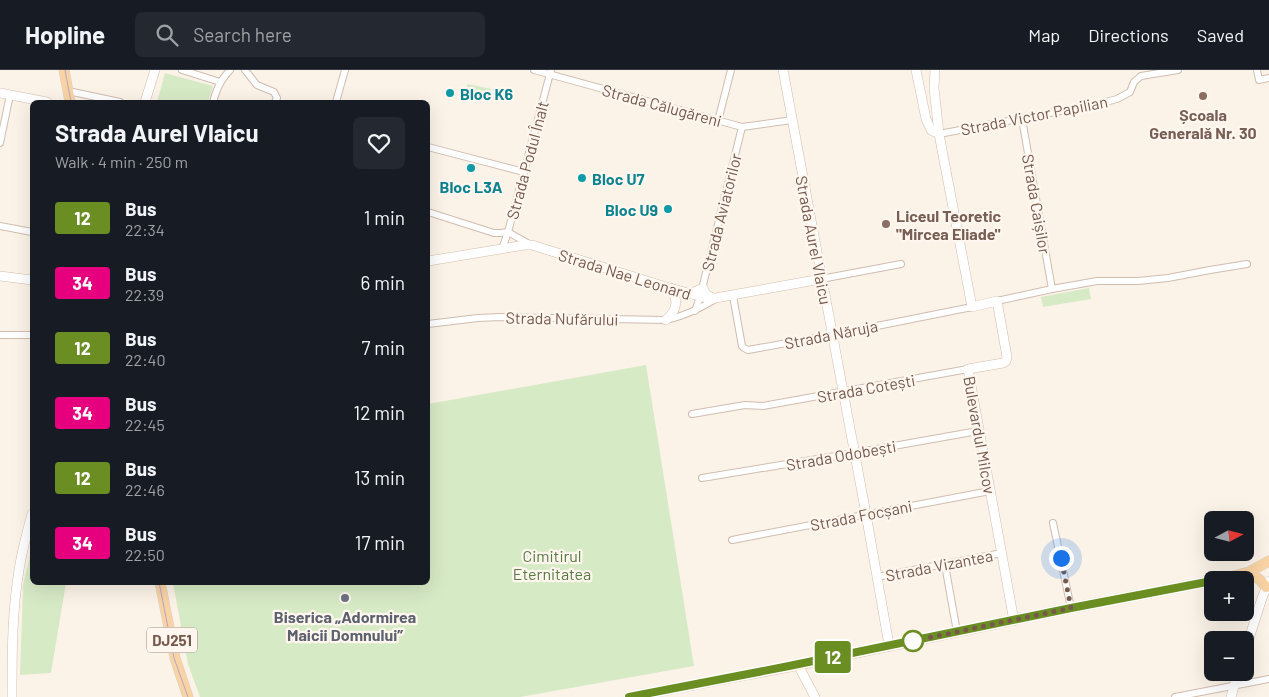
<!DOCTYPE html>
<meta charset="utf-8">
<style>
:root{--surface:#171b24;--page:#242831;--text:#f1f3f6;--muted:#9ea1a6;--line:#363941}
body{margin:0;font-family:Barlow,sans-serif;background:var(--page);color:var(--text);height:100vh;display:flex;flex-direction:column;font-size:19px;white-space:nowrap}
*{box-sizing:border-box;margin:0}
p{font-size:16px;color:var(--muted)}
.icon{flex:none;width:28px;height:28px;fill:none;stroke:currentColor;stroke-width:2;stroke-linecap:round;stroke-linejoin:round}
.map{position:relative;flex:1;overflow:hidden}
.panel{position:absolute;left:30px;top:30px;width:400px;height:485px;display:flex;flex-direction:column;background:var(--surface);border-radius:8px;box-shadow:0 5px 20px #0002}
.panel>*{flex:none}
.badge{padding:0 10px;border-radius:4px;font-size:18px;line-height:32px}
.needle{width:32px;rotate:83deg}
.tools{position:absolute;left:1204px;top:441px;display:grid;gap:10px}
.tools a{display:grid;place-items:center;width:50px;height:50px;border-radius:8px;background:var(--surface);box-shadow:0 5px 20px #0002;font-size:25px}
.you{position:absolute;width:25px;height:25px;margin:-12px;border:4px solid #fff;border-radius:50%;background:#1a73e8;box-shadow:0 0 0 8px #1a73e833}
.map>.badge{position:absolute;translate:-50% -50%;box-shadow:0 0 0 2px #fff}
.round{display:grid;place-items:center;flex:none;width:52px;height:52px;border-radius:8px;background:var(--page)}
.head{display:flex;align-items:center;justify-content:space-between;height:85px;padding:0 25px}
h1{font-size:24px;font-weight:700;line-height:38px}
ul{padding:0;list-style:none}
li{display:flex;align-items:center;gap:15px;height:65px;padding:0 25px}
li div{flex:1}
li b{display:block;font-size:19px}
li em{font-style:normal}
li .badge{min-width:55px;font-weight:700;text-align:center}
header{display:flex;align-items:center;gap:30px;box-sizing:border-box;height:70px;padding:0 25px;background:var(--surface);border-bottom:1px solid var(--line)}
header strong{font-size:24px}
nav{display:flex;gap:28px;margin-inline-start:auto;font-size:18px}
.search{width:350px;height:45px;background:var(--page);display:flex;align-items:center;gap:12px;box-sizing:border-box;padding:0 18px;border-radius:8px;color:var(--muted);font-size:19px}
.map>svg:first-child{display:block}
.green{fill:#d7eac6}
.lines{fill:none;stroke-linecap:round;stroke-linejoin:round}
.street-casing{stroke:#d0bdb0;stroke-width:8}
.secondary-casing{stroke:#d3bcae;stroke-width:10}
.primary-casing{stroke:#d9d1cd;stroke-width:11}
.street{stroke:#fff;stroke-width:6}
.secondary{stroke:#fff;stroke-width:9}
.primary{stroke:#f9d3a3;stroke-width:10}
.tram{stroke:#b5a6c6;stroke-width:1}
.line-casing{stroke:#fff;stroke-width:11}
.line{stroke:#6b8e23;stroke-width:8}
.walk{stroke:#76594c;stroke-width:5;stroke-dasharray:0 9}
.culture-dot{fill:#0f9aa8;stroke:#fff7ef;stroke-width:2}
.education-dot{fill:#8d6e63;stroke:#fff7ef;stroke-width:2}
.worship-dot{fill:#6b7280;stroke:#fff7ef;stroke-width:2}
.stop-dot{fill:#fff;stroke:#6b8e23;stroke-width:2.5}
.labels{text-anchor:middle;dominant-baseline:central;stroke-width:4.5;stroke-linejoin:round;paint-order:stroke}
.shield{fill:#fff7ef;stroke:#9f887d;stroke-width:1}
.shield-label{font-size:15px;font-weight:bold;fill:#76594c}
.culture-label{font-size:16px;font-weight:bold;fill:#0d838f;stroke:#fff7ef;text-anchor:start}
.street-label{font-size:16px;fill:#76594c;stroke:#fff7ef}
.education-label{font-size:16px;font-weight:bold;fill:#785e54;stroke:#fff7ef}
.park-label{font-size:16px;fill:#587b44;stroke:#fff7ef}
.worship-label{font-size:16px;font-weight:bold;fill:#5b616d;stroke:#fff7ef}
</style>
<header>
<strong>Hopline</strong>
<div class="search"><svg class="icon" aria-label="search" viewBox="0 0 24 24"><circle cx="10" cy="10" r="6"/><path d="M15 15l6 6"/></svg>Search here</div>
<nav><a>Map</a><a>Directions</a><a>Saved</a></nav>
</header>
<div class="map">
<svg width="1269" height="627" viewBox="0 0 1269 627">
<rect width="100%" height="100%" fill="#fcf3e8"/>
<g class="green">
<path d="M165,3L213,16L208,32H157Z"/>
<path d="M468,14L491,19L487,30L463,26Z"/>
<path d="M1089,218L1091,229L1043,237L1041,227Z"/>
<path d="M646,295L694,596L520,627H200L188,594L173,513L428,512V334Z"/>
<path d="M32,478V512L66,513L51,603L20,605L23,515Z"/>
</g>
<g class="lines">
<defs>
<g id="street">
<path d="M182,0L220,12"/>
<path d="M245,0L257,15L274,22L277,28L275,32"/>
<path d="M534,0L742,57L792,50"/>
<path d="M1257,0L1259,10L1269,8"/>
<path d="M68,21L120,32"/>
<path d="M213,32C217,18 220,11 230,0"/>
<path d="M336,32L345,0"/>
<path d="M1022,49L1052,219"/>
<path d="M718,51L731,0"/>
<path d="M939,64L1102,33L1117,29L1130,22L1134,12L1141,6L1178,0"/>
<path d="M0,73L10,25"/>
<path d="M428,77L524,102"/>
<path d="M428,142L494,163H501L508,162L531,175"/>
<path d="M0,156L32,162"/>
<path d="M502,179L508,162L551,0"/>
<path d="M821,209L901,194"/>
<path d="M733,226L742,276L744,278L748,280L832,265L972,237"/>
<path d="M997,231L1052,219L1097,211H1138L1168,208L1210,200L1247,194"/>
<path d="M695,241L700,227L742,57"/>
<path d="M428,254L478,248L500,247L666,250C685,246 698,239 714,230"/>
<path d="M0,265H32"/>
<path d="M692,344L745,335L763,336L968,299"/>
<path d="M702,408L854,383L978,361"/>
<path d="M1053,453L1071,538"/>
<path d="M732,470L990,421"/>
<path d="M945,495L957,562"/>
<path d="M877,507L1002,483"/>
<path d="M1175,627L1269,609"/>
</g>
<g id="secondary">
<path d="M783,0L866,444L889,575"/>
<path d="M916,0L926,49L931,60L939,64"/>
<path d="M935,0L934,18L939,64L972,237L997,231L1007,287L1006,291L1003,293L968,299L1014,551"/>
<path d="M0,23L47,32"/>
<path d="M145,32L155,0"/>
<path d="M428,191L525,175H532L666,217L710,229L821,209"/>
<path d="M0,206L32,210"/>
<path d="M688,224L694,222L703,218C704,223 707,226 713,228"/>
<path d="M666,250C677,241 679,229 670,218"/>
<path d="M1245,581L1262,528L1269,511"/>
<path d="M798,595L815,627"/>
<path d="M12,627C12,585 12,542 19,500C22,481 27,462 32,444"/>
<path d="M1231,627L1238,602"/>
</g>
<g id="primary">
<path d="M64,0L70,32"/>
<path d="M1249,502L1260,510L1266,517"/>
<path d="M1218,510L1249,502L1269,491"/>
<path d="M160,512L175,588L188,627"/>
<path d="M629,627L798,595L1071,538L1212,511"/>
</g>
</defs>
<use href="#street" class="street-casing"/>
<use href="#secondary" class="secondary-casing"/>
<use href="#primary" class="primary-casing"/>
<use href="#street" class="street"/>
<use href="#secondary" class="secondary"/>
<use href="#primary" class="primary"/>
<g class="tram">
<path d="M65,0L71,32"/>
<path d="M159,512L174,588L188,627"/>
</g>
</g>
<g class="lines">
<defs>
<path id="line" d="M629,627L789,596L1071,538L1212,511"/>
</defs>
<use href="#line" class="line-casing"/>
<use href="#line" class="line"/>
<path class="walk" d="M913,571L1071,538L1061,488"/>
</g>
<g class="culture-dot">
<circle cx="450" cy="23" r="5"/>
<circle cx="471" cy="98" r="5"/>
<circle cx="582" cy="108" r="5"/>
<circle cx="668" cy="139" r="5"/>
</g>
<g class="education-dot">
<circle cx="1203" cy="26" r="5"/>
<circle cx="886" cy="154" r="5"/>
</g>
<circle class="worship-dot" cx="345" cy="528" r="5"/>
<circle class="stop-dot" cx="913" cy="571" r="10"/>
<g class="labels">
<rect class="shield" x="147" y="557.5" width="50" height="25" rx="4"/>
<g class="shield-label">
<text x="172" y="570">DJ251</text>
</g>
<g class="culture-label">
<text x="460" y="23">Bloc K6</text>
<text x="592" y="108">Bloc U7</text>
<text x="471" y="116" text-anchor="middle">Bloc L3A</text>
<text x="658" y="139" text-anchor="end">Bloc U9</text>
</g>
<g class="street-label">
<text transform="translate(662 35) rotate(15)">Strada Călugăreni</text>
<text transform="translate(1034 45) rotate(-11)">Strada Victor Papilian</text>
<text transform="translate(527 90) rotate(-75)">Strada Podul Înalt</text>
<text transform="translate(1037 134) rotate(80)">Strada Caișilor</text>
<text transform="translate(721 142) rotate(-76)">Strada Aviatorilor</text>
<text transform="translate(814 170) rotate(79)">Strada Aurel Vlaicu</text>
<text transform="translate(625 204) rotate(17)">Strada Nae Leonard</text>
<text transform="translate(562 248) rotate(1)">Strada Nufărului</text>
<text transform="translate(831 264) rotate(-11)">Strada Năruja</text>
<text transform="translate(866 318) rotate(-10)">Strada Cotești</text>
<text transform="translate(980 365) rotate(80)">Bulevardul Milcov</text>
<text transform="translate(841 385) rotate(-10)">Strada Odobești</text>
<text transform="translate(861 445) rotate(-11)">Strada Focșani</text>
<text transform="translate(939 495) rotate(-11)">Strada Vizantea</text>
</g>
<g class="education-label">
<text x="1203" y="44">Școala<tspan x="1203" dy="18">Generală Nr. 30</tspan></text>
<text x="896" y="145" text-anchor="start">Liceul Teoretic<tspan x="896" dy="18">"Mircea Eliade"</tspan></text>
</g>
<g class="park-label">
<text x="552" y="485">Cimitirul<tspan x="552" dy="18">Eternitatea</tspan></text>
</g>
<g class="worship-label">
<text x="345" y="546">Biserica „Adormirea<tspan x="345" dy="18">Maicii Domnului”</tspan></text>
</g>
</g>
</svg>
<div class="tools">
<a><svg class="needle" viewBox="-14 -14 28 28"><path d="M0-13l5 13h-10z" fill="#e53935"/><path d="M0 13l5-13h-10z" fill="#9ea1a6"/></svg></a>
<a>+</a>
<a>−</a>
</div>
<div class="you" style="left:1061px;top:488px"></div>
<b class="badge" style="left:833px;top:587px;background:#6b8e23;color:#fff">12</b>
<section class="panel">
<div class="head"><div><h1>Strada Aurel Vlaicu</h1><p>Walk · 4 min · 250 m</p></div><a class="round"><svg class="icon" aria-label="heart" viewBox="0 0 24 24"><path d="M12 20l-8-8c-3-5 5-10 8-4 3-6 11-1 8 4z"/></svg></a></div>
<ul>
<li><span class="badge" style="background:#6b8e23;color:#fff">12</span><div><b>Bus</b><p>22:34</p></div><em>1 min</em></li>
<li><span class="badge" style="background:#e6007e;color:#fff">34</span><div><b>Bus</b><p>22:39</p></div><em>6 min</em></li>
<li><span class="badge" style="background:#6b8e23;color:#fff">12</span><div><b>Bus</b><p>22:40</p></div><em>7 min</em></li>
<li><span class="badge" style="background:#e6007e;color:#fff">34</span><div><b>Bus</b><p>22:45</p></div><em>12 min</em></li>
<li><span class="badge" style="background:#6b8e23;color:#fff">12</span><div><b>Bus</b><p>22:46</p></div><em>13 min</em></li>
<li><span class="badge" style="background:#e6007e;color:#fff">34</span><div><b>Bus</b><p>22:50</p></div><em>17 min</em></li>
</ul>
</section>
</div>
